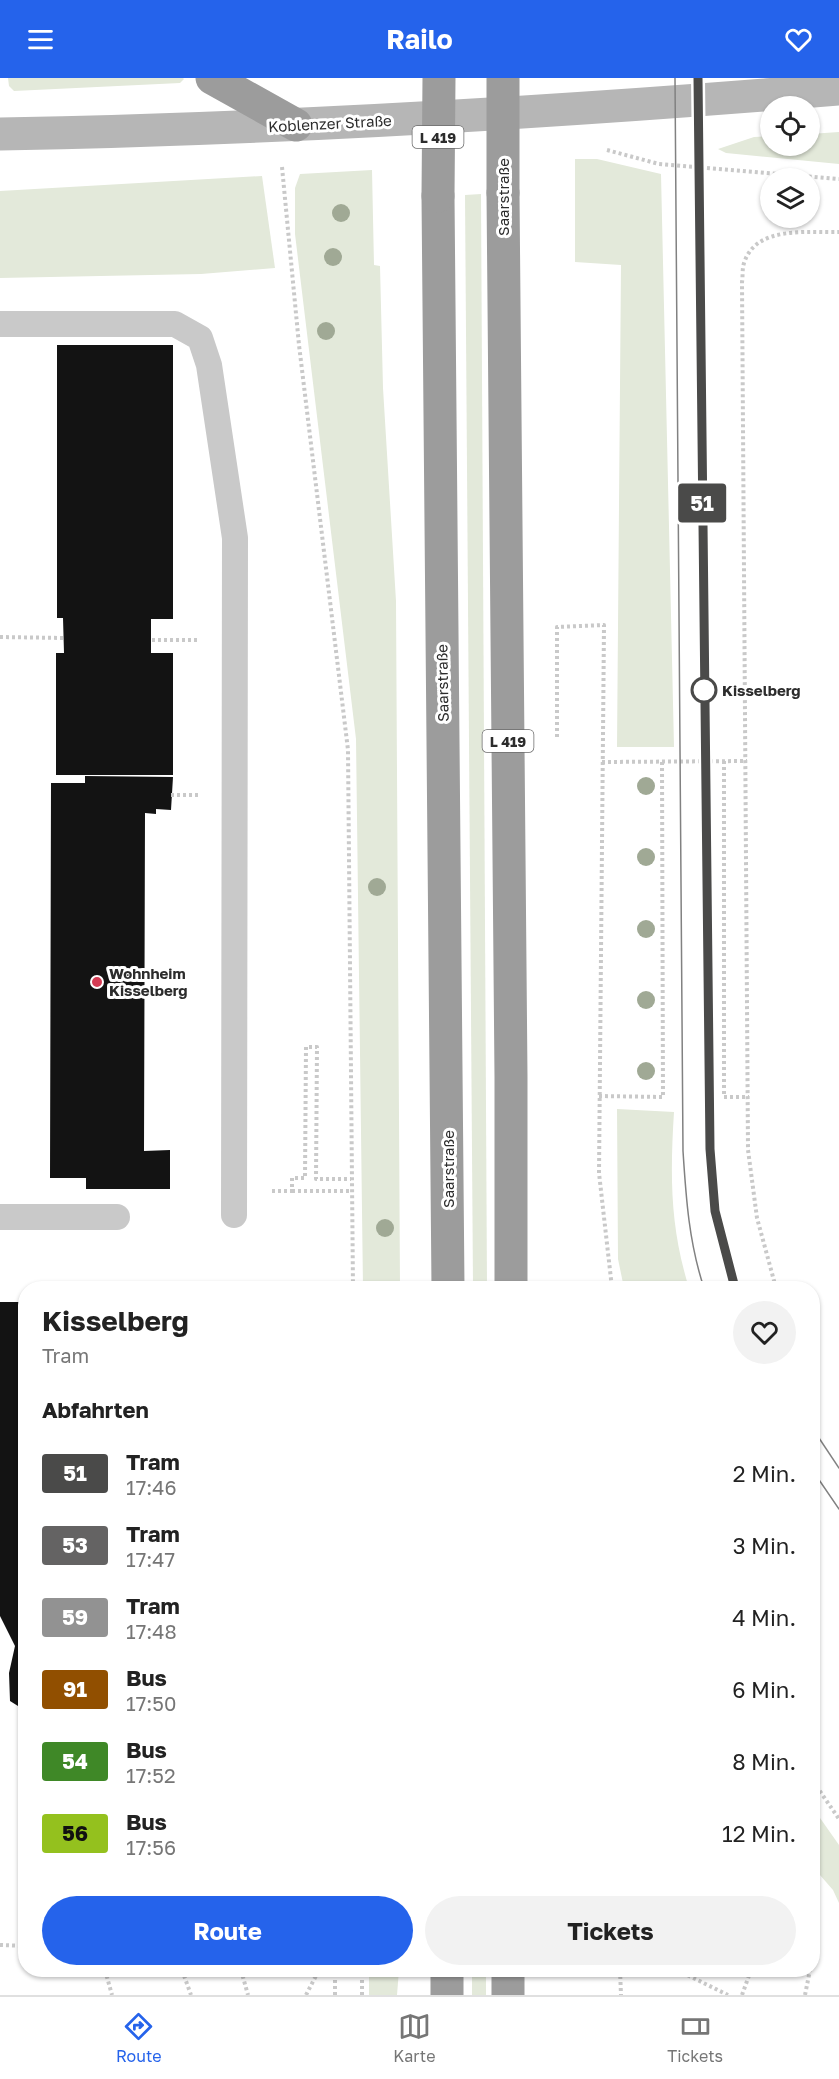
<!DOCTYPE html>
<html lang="de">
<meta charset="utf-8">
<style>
:root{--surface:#fff;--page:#f2f2f2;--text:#222;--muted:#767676;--line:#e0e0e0;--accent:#2563eb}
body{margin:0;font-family:"Golos Text",sans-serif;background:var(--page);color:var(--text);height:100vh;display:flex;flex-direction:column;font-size:22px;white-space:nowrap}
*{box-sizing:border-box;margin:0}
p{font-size:20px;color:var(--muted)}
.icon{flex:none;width:33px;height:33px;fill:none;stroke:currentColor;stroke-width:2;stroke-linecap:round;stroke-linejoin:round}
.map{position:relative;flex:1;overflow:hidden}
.details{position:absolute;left:18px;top:1203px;width:802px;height:696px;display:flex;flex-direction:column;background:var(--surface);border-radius:24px;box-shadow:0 2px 4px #0004}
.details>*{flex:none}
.badge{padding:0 12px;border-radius:4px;font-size:21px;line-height:39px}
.fabs{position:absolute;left:760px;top:18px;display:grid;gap:12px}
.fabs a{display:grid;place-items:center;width:60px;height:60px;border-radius:50%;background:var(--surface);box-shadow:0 2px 4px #0004;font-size:30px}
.map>.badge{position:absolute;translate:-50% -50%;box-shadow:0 0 0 3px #fff}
h2{padding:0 24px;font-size:22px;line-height:54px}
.round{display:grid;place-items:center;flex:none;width:63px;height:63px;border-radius:32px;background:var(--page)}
.overview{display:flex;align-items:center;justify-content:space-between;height:102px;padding:0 24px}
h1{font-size:28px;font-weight:700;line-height:45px}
.primary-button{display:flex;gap:12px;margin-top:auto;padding:12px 24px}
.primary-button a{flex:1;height:69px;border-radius:36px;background:var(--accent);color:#fff;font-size:24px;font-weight:700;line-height:69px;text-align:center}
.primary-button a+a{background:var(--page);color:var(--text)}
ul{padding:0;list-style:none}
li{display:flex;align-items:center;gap:18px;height:72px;padding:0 24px}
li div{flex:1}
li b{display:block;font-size:22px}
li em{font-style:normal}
li .badge{min-width:66px;font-weight:700;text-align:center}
header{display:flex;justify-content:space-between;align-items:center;height:78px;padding:0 24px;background:var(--accent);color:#fff;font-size:27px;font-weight:700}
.tab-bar{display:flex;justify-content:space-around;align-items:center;height:84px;border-top:2px solid var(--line);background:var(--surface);font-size:16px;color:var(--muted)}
.tab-bar a{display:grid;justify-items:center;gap:3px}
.tab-bar .on{color:var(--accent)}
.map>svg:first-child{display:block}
.green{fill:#e3e9da}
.building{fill:#131313}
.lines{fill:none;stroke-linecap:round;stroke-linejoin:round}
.path{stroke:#c9c9c9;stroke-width:4;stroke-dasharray:3 3;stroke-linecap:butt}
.service{stroke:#c9c9c9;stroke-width:26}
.secondary{stroke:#b6b6b6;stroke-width:33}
.trunk{stroke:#9c9c9c;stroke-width:33}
.tram{stroke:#818181;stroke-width:1.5}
.trunk-bridge{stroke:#9c9c9c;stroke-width:33}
.tree{fill:#a0a995}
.line-casing{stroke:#fff;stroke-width:14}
.line{stroke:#4a4a49;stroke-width:9}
.stop-dot{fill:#fff;stroke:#4a4a49;stroke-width:3}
.poi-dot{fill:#d53c54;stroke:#fff;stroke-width:2}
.labels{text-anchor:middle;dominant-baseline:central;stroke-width:6;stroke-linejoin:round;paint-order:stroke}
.shield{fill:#fff;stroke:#6b6b6b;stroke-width:1.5}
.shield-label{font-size:14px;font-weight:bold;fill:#2c2c2c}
.street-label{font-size:15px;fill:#2c2c2c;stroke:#fff}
.stop-label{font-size:15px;font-weight:bold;fill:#2c2c2c;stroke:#fff;text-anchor:start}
.poi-label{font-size:15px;font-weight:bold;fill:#2c2c2c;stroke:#fff;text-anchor:start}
</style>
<header><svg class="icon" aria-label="menu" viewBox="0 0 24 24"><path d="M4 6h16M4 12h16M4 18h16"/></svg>Railo<svg class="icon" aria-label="heart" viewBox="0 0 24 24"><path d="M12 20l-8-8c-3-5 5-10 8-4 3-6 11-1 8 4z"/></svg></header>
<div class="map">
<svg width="839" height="1917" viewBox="0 0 839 1917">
<rect width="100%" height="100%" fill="#fff"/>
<g class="green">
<path d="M8,0H183L184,1L180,5L14,13L9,8Z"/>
<path d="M839,54V86L726,75L718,71L754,59L771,58V68H810V56Z"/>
<path d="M575,81H597L661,96L674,669H617L621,187L575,184Z"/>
<path d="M372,92L374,187L380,188L383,310L396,523L400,1210H363L356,661L295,156V110L300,96Z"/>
<path d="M262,98L275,190L201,196L0,200V113Z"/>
<path d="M481,116L487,1210H473L465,117Z"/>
<path d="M617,1031L674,1034C670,1098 670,1149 689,1210H624L618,1181Z"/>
<path d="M813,1730L839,1767V1825L833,1812L813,1789Z"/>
<path d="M369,1892H399L397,1917H369Z"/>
<rect x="472" y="1892" width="14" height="25"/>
</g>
<g class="building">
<path d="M57,267H173V541H151V575H173V697H56V575H64L63,540H57Z"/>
<path d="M85,698L173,699L171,732L156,731V736L145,735L144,1073L170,1072V1111H86V1100H50L51,705H85Z"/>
<path d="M0,1224H26V1633L10,1623L9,1595L15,1568L0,1538Z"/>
</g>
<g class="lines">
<g class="path">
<path d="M607,72L659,86L839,101"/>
<path d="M282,89L299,267L348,672L353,1210"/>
<path d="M0,559L64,560"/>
<path d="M152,562H198"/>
<path d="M557,659V549L604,547L599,1095L612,1210"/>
<path d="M724,683V1019H749"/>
<path d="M602,684L747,683"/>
<path d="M171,717H198"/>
<path d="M599,1018L663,1019L662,684"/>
<path d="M272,1113H292V1100H305L306,969H317L316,1101H351"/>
<path d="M292,1113H351"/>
<path d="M776,1210L757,1140L748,1072L742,204C743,198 742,191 744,185C756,147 808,155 839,154"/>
<path d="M813,1281L816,1287L813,1289"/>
<path d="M813,1703L839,1741"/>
<path d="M0,1867L26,1868"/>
<path d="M105,1892L112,1917"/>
<path d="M182,1892L191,1917"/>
<path d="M241,1892L248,1917"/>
<path d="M620,1892L621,1917"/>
<path d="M677,1892L728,1917"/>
<path d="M306,1917L319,1892"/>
<path d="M335,1917V1892"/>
<path d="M362,1917V1892"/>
<path d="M742,1917L751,1892"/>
<path d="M805,1917L810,1892"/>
</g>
<g class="service">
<path d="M0,246H175L200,260L209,287L235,460L234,1137"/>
<path d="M0,1139H117"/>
</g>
<path class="secondary" d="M0,56C280,51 560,34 839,11"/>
<g class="trunk">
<path d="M212,0L296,47"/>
<path d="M503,115L511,999V1210"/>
<path d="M438,118L448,1210"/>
<path d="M447,1917V1892"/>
<path d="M508,1917V1892"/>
</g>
<g class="tram">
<path d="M675,0L683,1073C686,1120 689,1165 704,1210"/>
<path d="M698,0L710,1071L715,1133L735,1210"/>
<path d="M813,1351L839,1390"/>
<path d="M813,1393L839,1431"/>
</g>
<g class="trunk-bridge">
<path d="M503,0V115"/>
<path d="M438,118L439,0"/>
</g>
</g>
<g class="tree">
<circle cx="341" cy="135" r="9"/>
<circle cx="333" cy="179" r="9"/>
<circle cx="326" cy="253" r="9"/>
<circle cx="646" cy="708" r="9"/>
<circle cx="646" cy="779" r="9"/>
<circle cx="377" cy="809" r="9"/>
<circle cx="646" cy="851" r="9"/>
<circle cx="646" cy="922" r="9"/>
<circle cx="646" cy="993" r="9"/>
<circle cx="385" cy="1150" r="9"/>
</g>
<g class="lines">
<defs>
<path id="line" d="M698,0L710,1071L715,1133L735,1210"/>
</defs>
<use href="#line" class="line-casing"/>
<use href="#line" class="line"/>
</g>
<circle class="stop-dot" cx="704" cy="612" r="12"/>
<circle class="poi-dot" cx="97" cy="904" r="6"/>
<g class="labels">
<g class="shield">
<rect x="412.5" y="48" width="51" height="22" rx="4.5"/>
<rect x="482.5" y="652" width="51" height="22" rx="4.5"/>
</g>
<g class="shield-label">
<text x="438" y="59">L 419</text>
<text x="508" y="663">L 419</text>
</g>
<g class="street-label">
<text transform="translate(330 45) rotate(-3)">Koblenzer Straße</text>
<text transform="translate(503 119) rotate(-90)">Saarstraße</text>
<text transform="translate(442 605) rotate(-91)">Saarstraße</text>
<text transform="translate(448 1091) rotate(-90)">Saarstraße</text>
</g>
<g class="stop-label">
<text x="722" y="612">Kisselberg</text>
</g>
<g class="poi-label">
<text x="109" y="895">Wohnheim<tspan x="109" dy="17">Kisselberg</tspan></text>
</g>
</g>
</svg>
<div class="fabs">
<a><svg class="icon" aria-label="locate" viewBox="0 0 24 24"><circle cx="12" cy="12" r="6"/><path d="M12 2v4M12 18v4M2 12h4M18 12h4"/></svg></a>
<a><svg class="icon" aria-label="layers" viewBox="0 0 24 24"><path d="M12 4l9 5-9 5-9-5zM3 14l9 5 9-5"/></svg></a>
</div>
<b class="badge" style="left:702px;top:425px;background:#4a4a49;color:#fff">51</b>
<section class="details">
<div class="overview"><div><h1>Kisselberg</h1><p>Tram</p></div><a class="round"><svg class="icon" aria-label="heart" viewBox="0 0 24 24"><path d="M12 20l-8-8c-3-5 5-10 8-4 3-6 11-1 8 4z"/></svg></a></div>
<h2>Abfahrten</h2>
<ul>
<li><span class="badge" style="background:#4a4a49;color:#fff">51</span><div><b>Tram</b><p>17:46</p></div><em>2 Min.</em></li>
<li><span class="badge" style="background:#646363;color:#fff">53</span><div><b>Tram</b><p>17:47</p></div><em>3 Min.</em></li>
<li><span class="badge" style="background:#929292;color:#fff">59</span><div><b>Tram</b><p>17:48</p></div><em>4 Min.</em></li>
<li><span class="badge" style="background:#914f00;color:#fff">91</span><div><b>Bus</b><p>17:50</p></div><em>6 Min.</em></li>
<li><span class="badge" style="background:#3f8827;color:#fff">54</span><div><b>Bus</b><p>17:52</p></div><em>8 Min.</em></li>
<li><span class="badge" style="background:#94c11e;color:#111">56</span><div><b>Bus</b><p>17:56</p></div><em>12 Min.</em></li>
</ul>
<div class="primary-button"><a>Route</a><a>Tickets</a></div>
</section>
</div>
<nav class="tab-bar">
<a class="on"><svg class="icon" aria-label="directions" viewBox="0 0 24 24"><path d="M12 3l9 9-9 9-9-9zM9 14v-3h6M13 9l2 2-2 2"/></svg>Route</a>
<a><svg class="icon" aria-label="map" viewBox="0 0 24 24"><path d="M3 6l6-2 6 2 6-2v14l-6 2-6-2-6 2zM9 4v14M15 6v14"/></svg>Karte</a>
<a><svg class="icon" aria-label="tickets" viewBox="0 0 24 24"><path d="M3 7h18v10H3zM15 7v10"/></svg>Tickets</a>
</nav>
